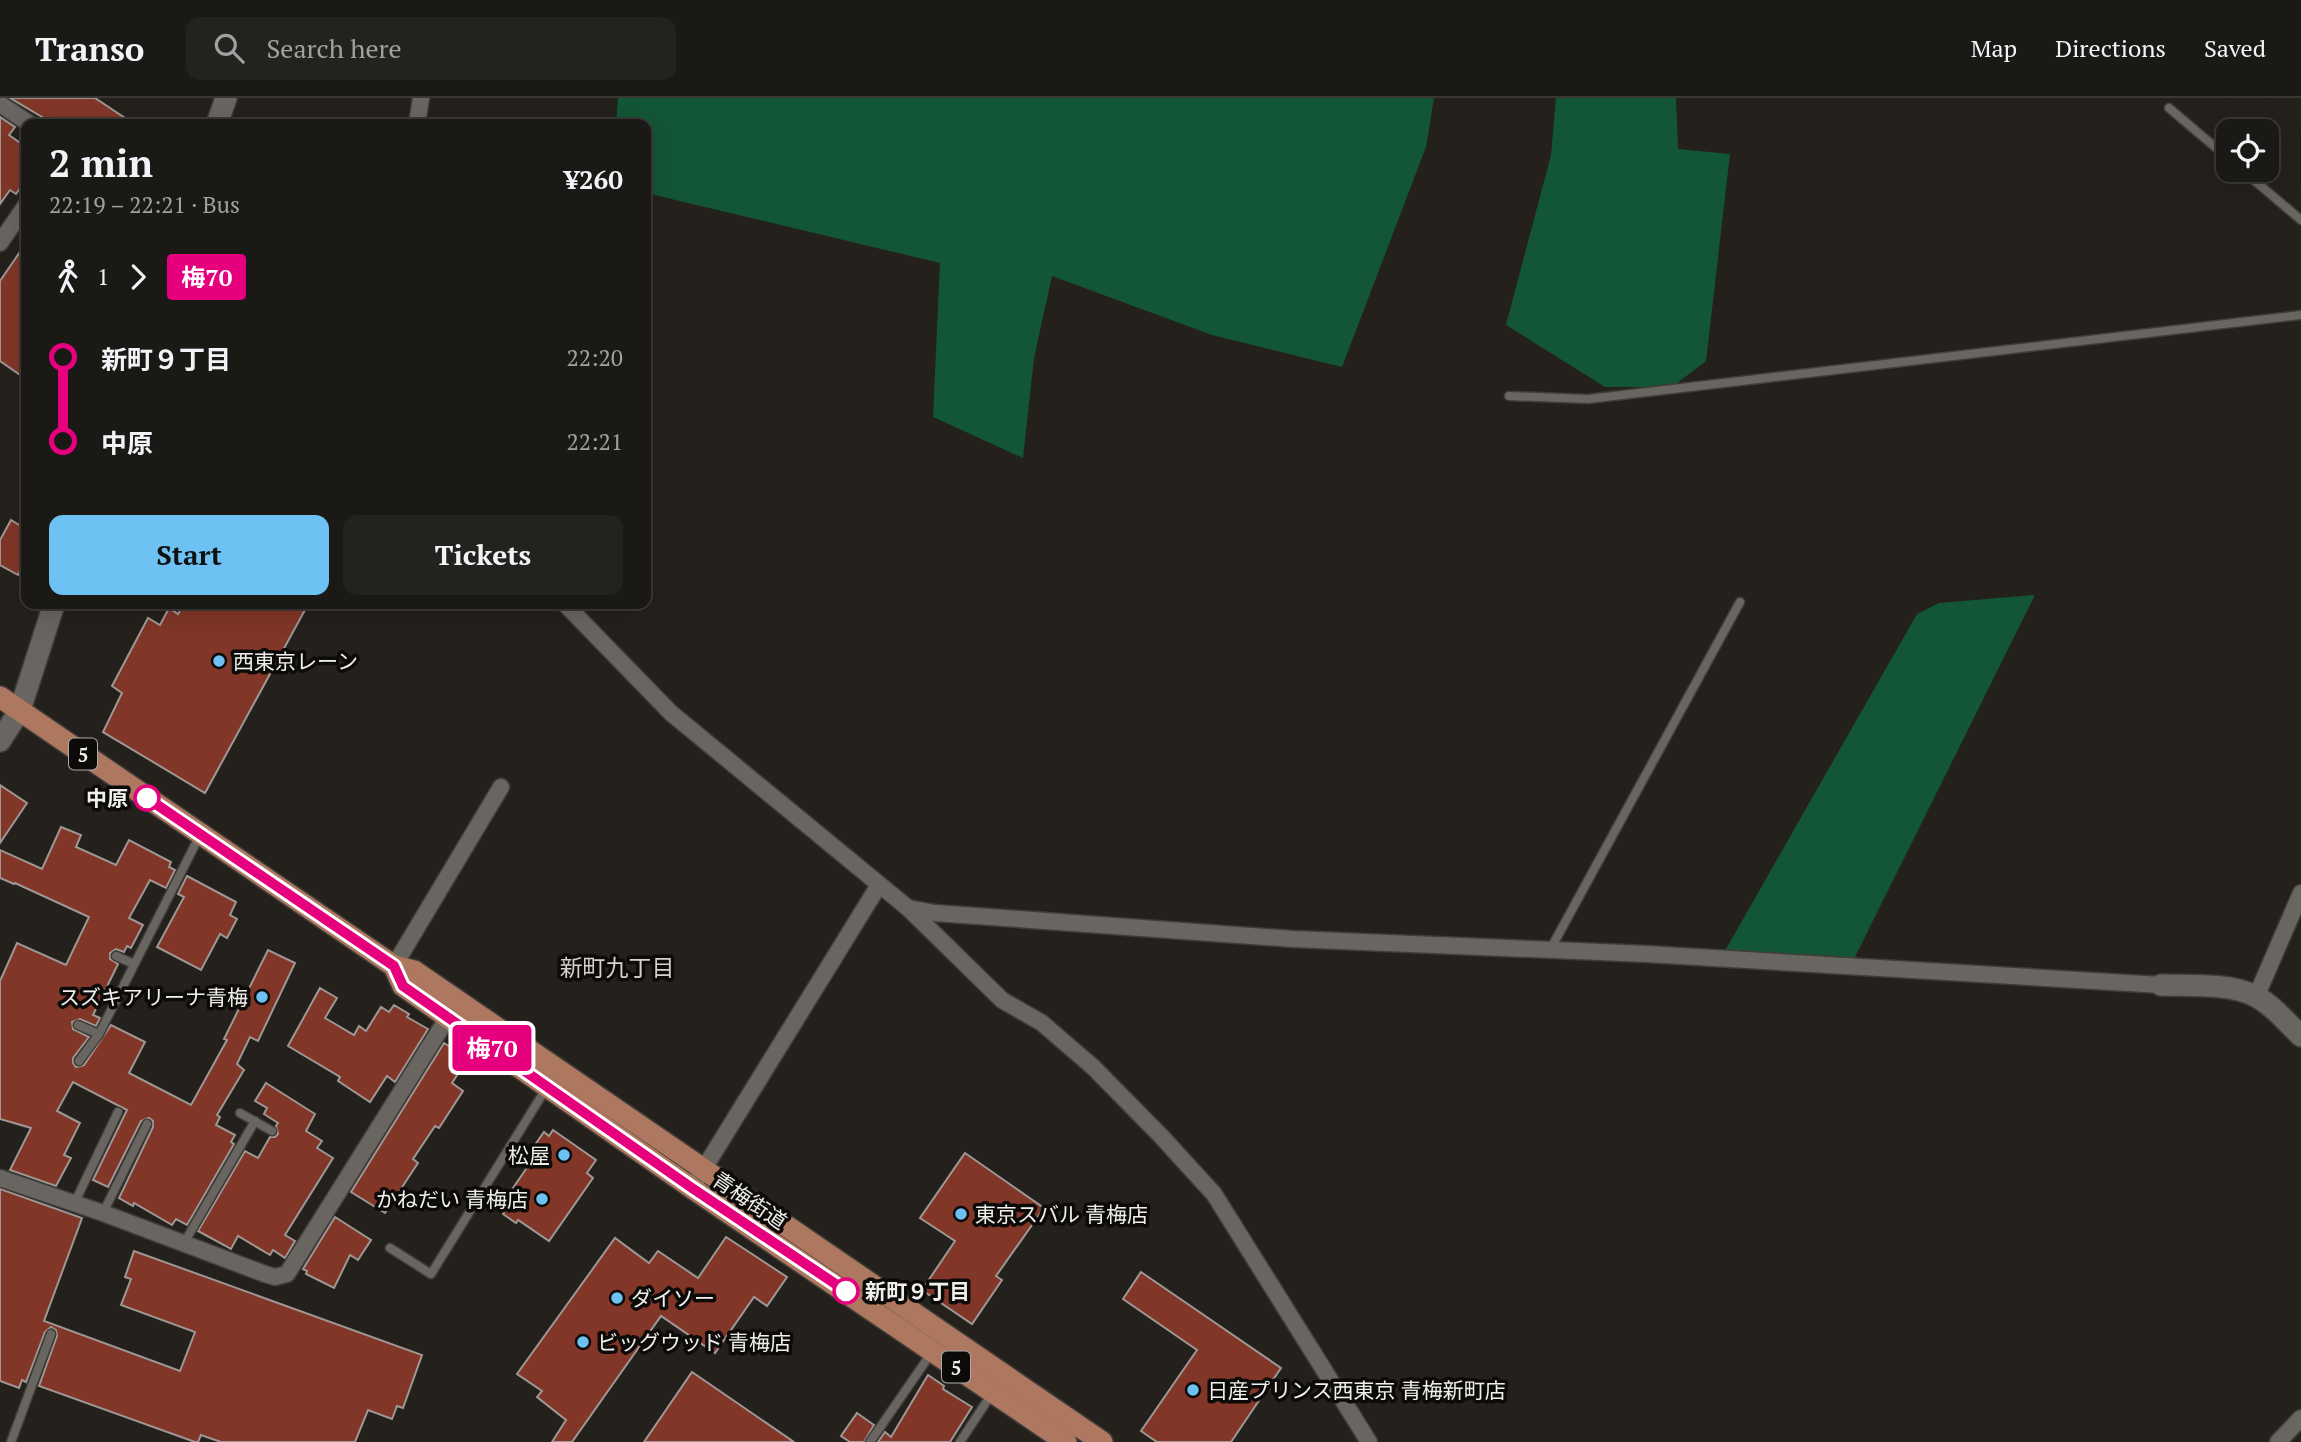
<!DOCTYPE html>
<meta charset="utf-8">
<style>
:root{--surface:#1b1916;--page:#24221f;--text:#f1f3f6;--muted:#a0a0a1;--line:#393835;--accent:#6dc2f3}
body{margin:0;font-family:"PT Serif","Noto Sans JP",serif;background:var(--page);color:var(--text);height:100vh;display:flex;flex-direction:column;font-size:26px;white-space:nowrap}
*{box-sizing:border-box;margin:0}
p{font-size:23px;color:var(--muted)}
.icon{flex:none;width:38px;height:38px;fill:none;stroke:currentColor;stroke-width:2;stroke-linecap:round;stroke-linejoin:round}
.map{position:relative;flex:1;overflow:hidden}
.drawer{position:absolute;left:21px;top:21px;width:630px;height:490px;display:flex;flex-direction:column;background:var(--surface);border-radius:14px;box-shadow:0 7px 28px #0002,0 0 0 2px var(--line)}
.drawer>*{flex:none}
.badge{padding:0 14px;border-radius:5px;font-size:24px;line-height:46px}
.controls{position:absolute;left:2216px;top:21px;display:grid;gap:14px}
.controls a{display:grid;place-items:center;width:63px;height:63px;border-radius:14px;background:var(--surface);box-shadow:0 7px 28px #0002,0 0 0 2px var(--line);font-size:35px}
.map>.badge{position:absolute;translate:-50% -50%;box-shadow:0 0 0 4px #fff}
.legs{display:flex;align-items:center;gap:10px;height:77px;padding:0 28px;font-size:23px}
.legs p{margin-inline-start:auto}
.summary{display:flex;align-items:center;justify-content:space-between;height:119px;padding:0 28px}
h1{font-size:38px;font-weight:700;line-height:52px}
.button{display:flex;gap:14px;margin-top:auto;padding:14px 28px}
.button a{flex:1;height:80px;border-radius:14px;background:var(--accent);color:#111;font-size:28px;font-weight:700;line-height:80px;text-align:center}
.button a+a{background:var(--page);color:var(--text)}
ul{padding:0 28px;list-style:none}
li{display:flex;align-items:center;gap:24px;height:84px;font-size:26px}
li i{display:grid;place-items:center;width:10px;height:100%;margin:0 9px;background:currentColor}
li i::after{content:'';width:18px;height:18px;margin:-9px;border:5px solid;border-radius:50%;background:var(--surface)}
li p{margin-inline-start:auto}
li:first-child i{background:linear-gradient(#0000 50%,currentColor 0)}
li:last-child i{background:linear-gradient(currentColor 50%,#0000 0)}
header{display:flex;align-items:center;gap:42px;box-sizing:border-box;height:98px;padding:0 35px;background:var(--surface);border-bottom:2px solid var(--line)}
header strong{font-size:33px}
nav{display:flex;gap:38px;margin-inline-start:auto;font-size:24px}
.search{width:490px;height:63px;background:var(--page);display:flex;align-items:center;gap:18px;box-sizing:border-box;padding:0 24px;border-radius:14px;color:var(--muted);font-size:26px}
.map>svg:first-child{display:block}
.forest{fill:#135635}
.building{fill:#813627;stroke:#9e9795;stroke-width:2}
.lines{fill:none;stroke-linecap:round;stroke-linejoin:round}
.lane-casing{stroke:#403c39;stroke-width:11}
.street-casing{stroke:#403c39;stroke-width:19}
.secondary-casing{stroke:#403c39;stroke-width:24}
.primary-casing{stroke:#403c39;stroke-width:24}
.lane{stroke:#696560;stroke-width:8}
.street{stroke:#696560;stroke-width:16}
.secondary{stroke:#696560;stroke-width:21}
.primary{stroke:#ad785f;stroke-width:21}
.line-1-casing{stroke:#fff;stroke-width:16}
.line-1{stroke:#e6007e;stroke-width:10}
.poi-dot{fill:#6dc2f3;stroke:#0c0b09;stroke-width:2.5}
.stop-1-dot{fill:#fff;stroke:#e6007e;stroke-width:3.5}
.labels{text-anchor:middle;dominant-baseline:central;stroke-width:7;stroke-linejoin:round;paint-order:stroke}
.shield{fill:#0c0b09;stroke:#acaba8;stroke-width:2}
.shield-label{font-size:19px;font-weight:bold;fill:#f1efec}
.poi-label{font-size:21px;fill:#f1efec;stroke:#0c0b09;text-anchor:start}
.stop-label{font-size:21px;font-weight:bold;fill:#f1efec;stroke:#0c0b09;text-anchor:end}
.street-label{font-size:21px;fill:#f1efec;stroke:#0c0b09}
.neighbourhood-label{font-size:23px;fill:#d6d1cc;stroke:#0c0b09}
</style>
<header>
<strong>Transo</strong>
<div class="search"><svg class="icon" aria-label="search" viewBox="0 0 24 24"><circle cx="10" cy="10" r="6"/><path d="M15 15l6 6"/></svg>Search here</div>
<nav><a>Map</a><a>Directions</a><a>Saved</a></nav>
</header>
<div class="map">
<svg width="2301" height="1344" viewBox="0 0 2301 1344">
<rect width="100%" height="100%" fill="#24211d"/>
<g class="forest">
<path d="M618,0H1434L1426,49L1342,269L1212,237L1052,178L1034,260L1023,360L933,319L940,165L646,95V26H616Z"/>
<path d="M1556,0H1676L1678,51L1730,56L1706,263L1672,289H1605L1506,227L1551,57Z"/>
<path d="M2035,497L1851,867L1722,858L1917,516L1939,505Z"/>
</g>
<g class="building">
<path d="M10,0H95L134,26H54Z"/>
<path d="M0,19L15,29L9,37L26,49V82L16,96L10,92L0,106Z"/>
<path d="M26,145V281L0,263V183Z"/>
<path d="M11,422L26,431V462L18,477L0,467V442Z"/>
<path d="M184,506H294L305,512L205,695L103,634L122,595L112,588L148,520L160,527L169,510L178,516Z"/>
<path d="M0,687L27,705L0,745Z"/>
<path d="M61,729L81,737L76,749L116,767L129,742L171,764L169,769L175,772L166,790L150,782L129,820L143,827L131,850L127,848L124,854L116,851L110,855V861L118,866L93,917L100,920L96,928L80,921L72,924L73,931L89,939L73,960V965L76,969L84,967L111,927L145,944L129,975L191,1007L227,942L224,941L268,852L295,865L258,943L250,939L237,966L244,972L217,1017L220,1019L216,1027L235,1037L231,1044L234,1046L187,1127L176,1121L172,1127L134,1105L133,1108L119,1100L153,1029V1023L149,1020L141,1023L108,1089L93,1082L127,1012L73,984L57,1013L80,1025L64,1057L71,1060L56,1088L10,1072L31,1030L0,1021V883L17,845L66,867L89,819L15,785L14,786L0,780V752L42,771Z"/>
<path d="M187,778L236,804L230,817L237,821L227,840L220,836L201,872L157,849L184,799L178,796Z"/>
<path d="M320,890L337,900L325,920L354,937L359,928L366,933L381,909L389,914L394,907L409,916L407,919L428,931L395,984L387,978L370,1004L338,983L340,979L288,948Z"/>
<path d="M444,945L468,960L452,985L463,993L439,1030L435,1028L413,1061L418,1065L385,1115L351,1094Z"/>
<path d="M266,985L315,1016L306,1033L322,1043L317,1050L333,1060L285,1137L295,1143L285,1160L273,1152L270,1157L238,1138L231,1151L198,1133L245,1053L258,1060L270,1039H275L278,1036L276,1028L278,1025L264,1016L267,1010L255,1003Z"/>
<path d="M553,1032L596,1062L587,1075L593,1080L549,1143L518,1122L516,1125L503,1116L505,1112L500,1109L537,1055L532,1051L544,1034L549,1038Z"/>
<path d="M965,1055L1044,1110L996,1178L1002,1182L972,1226L922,1192L955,1143L920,1120Z"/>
<path d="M0,1091L82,1120L44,1223L180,1273L195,1234L121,1207L131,1181L125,1179L134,1153L422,1257L403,1310L397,1308L392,1321L368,1312L355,1344H221L201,1337L198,1344H195L39,1288L57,1238L56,1232L51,1229L45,1234L26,1284L22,1282L19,1290L0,1283Z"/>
<path d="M335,1119L371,1142L358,1162L350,1157L334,1190L306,1176L307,1173L303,1171Z"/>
<path d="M726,1139L787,1179L767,1208L754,1199L715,1255L661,1218L572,1344H552L566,1322L537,1299L542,1293L517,1276L615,1140L649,1165L658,1153L698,1180Z"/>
<path d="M1141,1174L1281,1270L1231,1344H1157L1141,1333L1197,1252L1123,1201Z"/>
<path d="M692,1274L794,1344H644Z"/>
<path d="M928,1277L944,1288L943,1291L972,1309L950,1344H878L885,1334L891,1339Z"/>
<path d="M857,1315L874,1327L864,1344H850L841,1338Z"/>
</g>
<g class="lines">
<defs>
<g id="lane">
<path d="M2169,10L2228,60"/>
<path d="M2242,72L2301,122"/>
<path d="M1509,298L1588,301L2301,217"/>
<path d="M1550,852L1740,504"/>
<path d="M116,858L134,866"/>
<path d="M78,927L99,936"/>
<path d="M79,963L99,936L199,739"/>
<path d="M240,1015L272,1033"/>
<path d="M74,1106L118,1014"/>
<path d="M103,1115L147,1026"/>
<path d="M184,1145L255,1023"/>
<path d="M390,1150L431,1176L547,989"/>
<path d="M11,1344L51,1236"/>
<path d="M870,1344L932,1254"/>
<path d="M960,1344L993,1294"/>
</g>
<g id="street">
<path d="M0,6L30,26"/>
<path d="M417,26L421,0"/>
<path d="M0,145L26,107"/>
<path d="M565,506L671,615L908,810L1002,902L1042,925L1093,969L1161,1038L1214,1096L1369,1344"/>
<path d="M908,810L935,815L1293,841L1647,856L2161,887"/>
<path d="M394,868L501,689"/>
<path d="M2256,899L2301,795"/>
<path d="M0,1080L103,1115L265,1176L275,1179L287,1176L448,919"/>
<path d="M692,1090L879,787"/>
<path d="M2278,1344L2301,1320"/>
</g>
<g id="secondary">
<path d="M217,26L226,0"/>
<path d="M0,643L20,612L54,506"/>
<path d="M2161,887C2190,888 2229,885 2255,898C2273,907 2287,925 2301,938"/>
</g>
<g id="primary">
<path d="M0,599L394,868L414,873L1102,1344"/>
<path d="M394,868L403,888L692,1090L1066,1344"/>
</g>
</defs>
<use href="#lane" class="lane-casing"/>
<use href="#street" class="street-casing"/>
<use href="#secondary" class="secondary-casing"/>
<use href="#primary" class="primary-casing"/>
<use href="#lane" class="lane"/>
<use href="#street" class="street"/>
<use href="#secondary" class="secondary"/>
<use href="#primary" class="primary"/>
</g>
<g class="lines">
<defs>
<path id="line-1" d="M147,700L394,868L403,888L692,1090L846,1193"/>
</defs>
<use href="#line-1" class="line-1-casing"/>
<use href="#line-1" class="line-1"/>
</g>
<g class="poi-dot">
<circle cx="219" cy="563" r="7"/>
<circle cx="262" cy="899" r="7"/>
<circle cx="564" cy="1057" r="7"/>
<circle cx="542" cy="1101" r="7"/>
<circle cx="961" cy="1116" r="7"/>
<circle cx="617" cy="1200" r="7"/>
<circle cx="583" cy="1244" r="7"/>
<circle cx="1193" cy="1292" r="7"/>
</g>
<g class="stop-1-dot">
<circle cx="147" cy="700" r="12"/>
<circle cx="846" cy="1193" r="12"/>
</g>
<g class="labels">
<g class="shield">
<rect x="69" y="640.5" width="28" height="31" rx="5"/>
<rect x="942" y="1253.5" width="28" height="31" rx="5"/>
</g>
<g class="shield-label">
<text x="83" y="656">5</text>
<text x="956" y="1269">5</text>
</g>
<g class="poi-label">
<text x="233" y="563">西東京レーン</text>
<text x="248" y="899" text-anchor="end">スズキアリーナ青梅</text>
<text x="550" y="1057" text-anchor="end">松屋</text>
<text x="528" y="1101" text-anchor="end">かねだい 青梅店</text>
<text x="975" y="1116">東京スバル 青梅店</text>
<text x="631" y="1200">ダイソー</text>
<text x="597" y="1244">ビッグウッド 青梅店</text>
<text x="1207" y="1292">日産プリンス西東京 青梅新町店</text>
</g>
<g class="stop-label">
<text x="128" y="700">中原</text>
<text x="865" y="1193" text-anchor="start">新町９丁目</text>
</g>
<g class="street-label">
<text transform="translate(750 1102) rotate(34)">青梅街道</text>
</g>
<g class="neighbourhood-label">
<text x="617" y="869">新町九丁目</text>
</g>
</g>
</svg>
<div class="controls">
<a><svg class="icon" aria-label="locate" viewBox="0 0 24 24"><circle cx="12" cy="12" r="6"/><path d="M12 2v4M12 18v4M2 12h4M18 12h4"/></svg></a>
</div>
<b class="badge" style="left:492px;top:950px;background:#e6007e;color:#fff">梅70</b>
<section class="drawer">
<div class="summary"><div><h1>2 min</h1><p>22:19 – 22:21 · Bus</p></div><b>¥260</b></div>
<div class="legs"><svg class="icon" aria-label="walk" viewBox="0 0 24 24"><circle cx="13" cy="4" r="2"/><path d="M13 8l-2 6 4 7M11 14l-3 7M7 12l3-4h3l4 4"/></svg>1<svg class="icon" aria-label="forward" viewBox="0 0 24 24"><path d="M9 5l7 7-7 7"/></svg><b class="badge" style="background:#e6007e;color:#fff">梅70</b></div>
<ul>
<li><i style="color:#e6007e"></i><b>新町９丁目</b><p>22:20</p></li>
<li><i style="color:#e6007e"></i><b>中原</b><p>22:21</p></li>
</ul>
<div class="button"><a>Start</a><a>Tickets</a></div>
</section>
</div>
